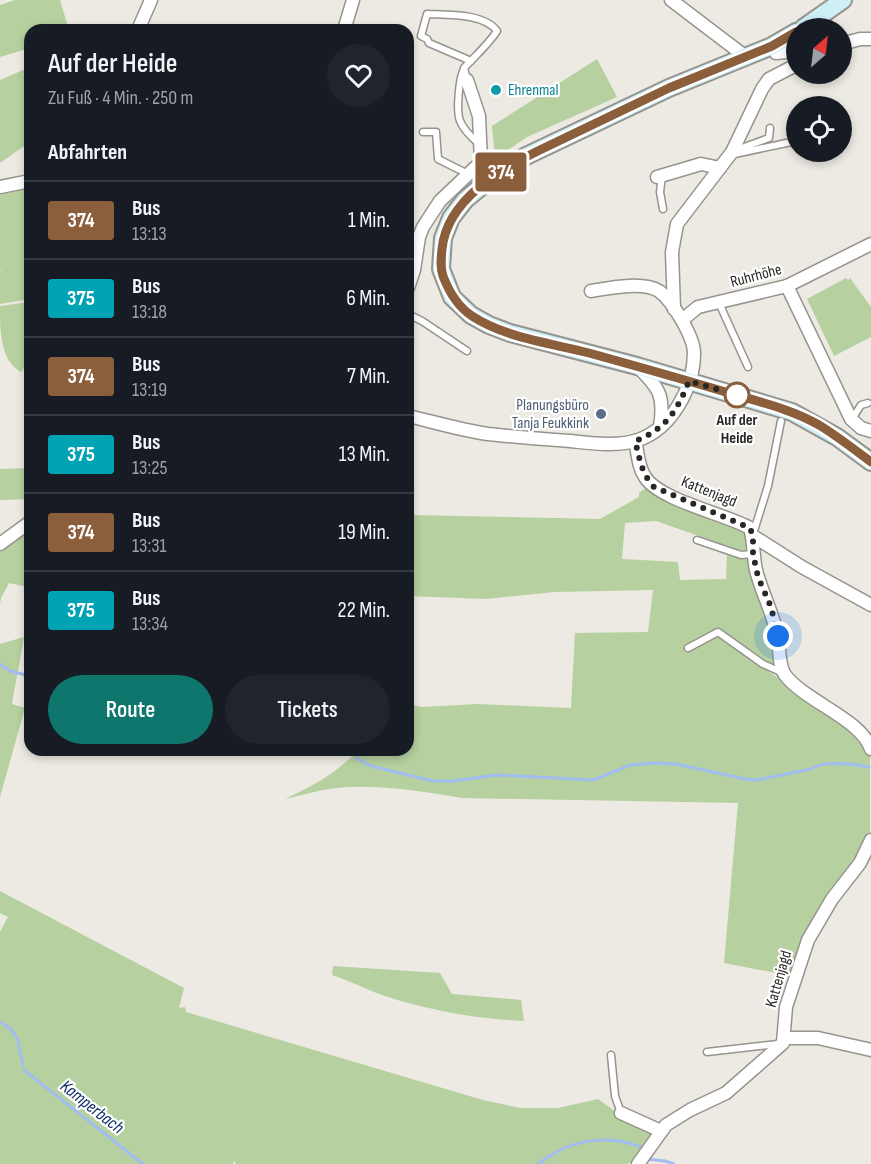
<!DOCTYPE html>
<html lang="de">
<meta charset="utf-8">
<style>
:root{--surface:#171b24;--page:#20242c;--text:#f1f3f6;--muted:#9ea1a6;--line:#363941;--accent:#0f766e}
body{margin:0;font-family:"Sofia Sans Condensed",sans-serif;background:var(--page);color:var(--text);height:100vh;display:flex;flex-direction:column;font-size:22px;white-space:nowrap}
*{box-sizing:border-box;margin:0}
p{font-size:20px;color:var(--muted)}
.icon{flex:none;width:33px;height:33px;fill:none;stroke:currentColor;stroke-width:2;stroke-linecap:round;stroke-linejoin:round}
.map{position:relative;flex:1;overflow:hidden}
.drawer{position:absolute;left:24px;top:24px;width:390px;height:732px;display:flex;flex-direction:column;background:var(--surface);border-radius:18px;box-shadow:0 3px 9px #0003}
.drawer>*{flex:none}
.badge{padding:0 12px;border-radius:4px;font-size:21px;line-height:39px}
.needle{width:39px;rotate:28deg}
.tools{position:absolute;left:786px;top:18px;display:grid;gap:12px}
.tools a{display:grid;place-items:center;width:66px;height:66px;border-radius:50%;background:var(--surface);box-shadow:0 3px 9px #0003;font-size:30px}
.you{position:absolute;width:30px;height:30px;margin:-15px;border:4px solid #fff;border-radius:50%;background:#1a73e8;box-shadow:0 0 0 9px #1a73e833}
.map>.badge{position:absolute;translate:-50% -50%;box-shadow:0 0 0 3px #fff}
h2{padding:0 24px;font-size:22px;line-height:54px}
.round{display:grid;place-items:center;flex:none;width:63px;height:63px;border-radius:32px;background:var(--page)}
.headline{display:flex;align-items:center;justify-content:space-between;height:102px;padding:0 24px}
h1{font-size:28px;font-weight:600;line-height:45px}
.action{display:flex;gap:12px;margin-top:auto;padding:12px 24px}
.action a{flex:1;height:69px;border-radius:36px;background:var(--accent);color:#fff;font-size:24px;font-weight:600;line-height:69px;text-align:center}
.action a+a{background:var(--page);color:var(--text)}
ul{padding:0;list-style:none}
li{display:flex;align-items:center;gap:18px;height:78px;padding:0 24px;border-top:2px solid var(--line)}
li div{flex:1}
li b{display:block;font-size:22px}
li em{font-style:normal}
li .badge{min-width:66px;font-weight:700;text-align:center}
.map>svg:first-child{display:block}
.green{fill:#b6d09f}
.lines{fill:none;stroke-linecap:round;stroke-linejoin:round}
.stream{stroke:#a2bdef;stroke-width:3}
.service-casing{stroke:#96948d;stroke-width:9}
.minor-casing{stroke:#96948d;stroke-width:15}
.secondary-casing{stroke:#96948d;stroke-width:20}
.service{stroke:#fff;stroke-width:6}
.minor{stroke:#fff;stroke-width:12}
.secondary{stroke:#ceeff6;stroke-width:16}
.line-casing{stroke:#fff;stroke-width:14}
.line{stroke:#8b5e3c;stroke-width:9}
.walk{stroke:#282724;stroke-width:6;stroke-dasharray:0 10.8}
.culture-dot{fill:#0f9aa8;stroke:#fff;stroke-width:2}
.stop-dot{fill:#fff;stroke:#8b5e3c;stroke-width:3}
.service-dot{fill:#5c6f8a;stroke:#fff;stroke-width:2}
.labels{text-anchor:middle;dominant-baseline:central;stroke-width:4.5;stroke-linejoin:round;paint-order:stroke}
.culture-label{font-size:16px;fill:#0d838f;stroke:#fff;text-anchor:start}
.street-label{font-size:16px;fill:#282724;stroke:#fff}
.service-label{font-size:16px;fill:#4e5e75;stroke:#fff;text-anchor:end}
.stop-label{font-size:16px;font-weight:bold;fill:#282724;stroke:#fff}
.water-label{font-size:18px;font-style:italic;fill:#112c66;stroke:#fff}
</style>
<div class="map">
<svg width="871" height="1164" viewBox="0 0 871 1164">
<rect width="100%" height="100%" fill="#eceae2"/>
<g class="green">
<path d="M15,0H60L69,30H30V48L0,57V5Z"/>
<path d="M597,59L617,97L527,137L495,159L492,126Z"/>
<path d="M30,67V142L0,163V80Z"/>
<path d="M30,188V299L0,304V271L2,270H0V193Z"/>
<path d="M846,278L848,280L850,278L871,307V337L834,356L807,299Z"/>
<path d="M30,302V326L27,329L24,368L21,372C0,360 0,331 0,306Z"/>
<path d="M30,468V499L0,500V469Z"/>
<path d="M647,487L746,531L747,550H739L656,521L625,523L622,559L678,562L680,580L726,579L727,552L749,557L768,609L779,668L763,660L722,631L759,665L841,720L870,751V835L792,976L724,963L738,803L461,798C421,791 377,784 336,788C319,790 302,795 285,799C313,786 337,773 358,750H408V704L422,707L477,704L571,708L575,633L648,632L653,590L555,592L485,599L408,596V519L410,515L600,519L639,497V493Z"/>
<path d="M30,527L28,587L9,583L1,598L0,604V550Z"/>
<path d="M24,637L12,704L25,708L0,797V644Z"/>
<path d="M0,891L184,988L179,1008L185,1007L186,1012L483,1100L520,1108H558L598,1099L623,1117L655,1130L637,1161L626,1164H236L234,1161L233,1164H0V932L8,917L0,913Z"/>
<path d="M333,966L440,973L452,994L521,1000L524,1021C478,1019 432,1011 388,997C369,991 351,981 332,975Z"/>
</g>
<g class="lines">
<g class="stream">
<path d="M0,664L10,671L30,676"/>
<path d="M350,750V751"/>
<path d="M356,758L371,766L433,781H454L496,775L594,780L630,765L655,763L676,764L745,779L757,780L811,769C822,760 855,764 869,767"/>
<path d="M0,1022L11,1029L18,1040L23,1066"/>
<path d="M24,1070L143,1164"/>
<path d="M647,1159L665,1161L674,1164"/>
<path d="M538,1164C542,1162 545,1158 550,1156C577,1138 614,1135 643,1148"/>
</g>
<defs>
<g id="service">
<path d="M464,69C459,78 456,111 460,121C464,130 471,137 478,143"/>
<path d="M467,80L464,68C475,56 488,45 497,31C484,13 447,15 427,14L421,36L427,39L429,43L471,61"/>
<path d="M423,132H436L438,159L468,174"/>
<path d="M736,150L769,138L770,128"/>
<path d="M730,155L796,141"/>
<path d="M662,176L660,192L663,209"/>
<path d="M719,303L748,367"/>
<path d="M408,314L422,321L467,351"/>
<path d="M852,419L861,405L868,403"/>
<path d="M753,534L768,486L781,421"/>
<path d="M697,540L741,555L753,554"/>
<path d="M688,648L718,632L763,664L783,673"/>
<path d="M707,1052L778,1044"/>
<path d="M611,1055L615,1096L621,1113"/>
</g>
<g id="minor">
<path d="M671,0L746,57"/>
<path d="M138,30L151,0"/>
<path d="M344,30L353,0"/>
<path d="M842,44L860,39H871"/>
<path d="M772,46L776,53L796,51"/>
<path d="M657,177L701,164L720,168"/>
<path d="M0,187L30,181"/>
<path d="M787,286L851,419L861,428L871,431"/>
<path d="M408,288L414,270L419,237L423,227L440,201L481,162L479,116L467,80"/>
<path d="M674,309L672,252L677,224L732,152L762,89L769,79L796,65"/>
<path d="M682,320L698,307L787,286L871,244"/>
<path d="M637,366C659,388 665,395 660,427"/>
<path d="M408,416C434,422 461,430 488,434C515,437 543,439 570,441C590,443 618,447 638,440C671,429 694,388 694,353C694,337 672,300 659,291C643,281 609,288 591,291"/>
<path d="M635,441C638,453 638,467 645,477C659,500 725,514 750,528C755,544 752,561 758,577C764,597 773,614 777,634C780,646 778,665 785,675C806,702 861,719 871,749"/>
<path d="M753,536L802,567L871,605"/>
<path d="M0,544L30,522"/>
<path d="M784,1038H818L871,1050"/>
<path d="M621,1113L661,1131"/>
<path d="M638,1164L666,1125L690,1110L726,1093L783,1043L786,1007L808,940L832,899L860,863L871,840"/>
</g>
<g id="secondary">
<path d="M803,28L843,0"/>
<path d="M796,32L772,46L669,88L526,156L493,177L465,200L451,218L443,238L441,269L452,297L471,315L489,325L510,333L637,366L792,412L837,437L871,462"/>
</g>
</defs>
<use href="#service" class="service-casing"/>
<use href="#minor" class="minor-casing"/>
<use href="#secondary" class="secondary-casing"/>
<use href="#service" class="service"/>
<use href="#minor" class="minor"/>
<use href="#secondary" class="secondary"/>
</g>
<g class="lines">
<defs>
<path id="line" d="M796,32L772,46L669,88L544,148C502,168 447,199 442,249C441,259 440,267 443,276C449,292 457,306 472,316C506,338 550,343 589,353C636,366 682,379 729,393C760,402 791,409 819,425C837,436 854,449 871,462"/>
</defs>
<use href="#line" class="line-casing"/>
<use href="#line" class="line"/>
<path class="walk" d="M737,395L689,381C677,411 666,429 635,441C640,459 641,473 654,487L750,528L753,536V554L758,577L771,607L778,636"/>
</g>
<circle class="culture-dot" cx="496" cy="90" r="6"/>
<circle class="stop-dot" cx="737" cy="395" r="12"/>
<circle class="service-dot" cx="601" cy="414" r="6"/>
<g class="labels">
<g class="culture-label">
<text x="508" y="90">Ehrenmal</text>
</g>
<g class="street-label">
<text transform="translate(756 276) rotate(-15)">Ruhrhöhe</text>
<text transform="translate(709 492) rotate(22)">Kattenjagd</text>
<text transform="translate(779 979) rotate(-74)">Kattenjagd</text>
</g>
<g class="service-label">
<text x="589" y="405">Planungsbüro<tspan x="589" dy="18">Tanja Feukkink</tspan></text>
</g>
<g class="stop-label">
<text x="737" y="420">Auf der<tspan x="737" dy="18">Heide</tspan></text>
</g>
<g class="water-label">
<text transform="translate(92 1107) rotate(38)">Kamperbach</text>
</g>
</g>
</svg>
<div class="tools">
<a><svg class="needle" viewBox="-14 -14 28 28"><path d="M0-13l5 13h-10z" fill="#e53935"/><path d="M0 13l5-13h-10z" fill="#9ea1a6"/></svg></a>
<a><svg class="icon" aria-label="locate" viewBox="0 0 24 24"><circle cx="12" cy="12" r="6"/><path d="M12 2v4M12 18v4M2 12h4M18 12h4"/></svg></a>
</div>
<div class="you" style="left:778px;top:636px"></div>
<b class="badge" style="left:501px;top:172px;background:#8b5e3c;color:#fff">374</b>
<section class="drawer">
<div class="headline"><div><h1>Auf der Heide</h1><p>Zu Fuß · 4 Min. · 250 m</p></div><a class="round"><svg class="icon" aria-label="heart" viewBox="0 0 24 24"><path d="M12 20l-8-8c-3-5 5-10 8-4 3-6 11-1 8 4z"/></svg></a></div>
<h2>Abfahrten</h2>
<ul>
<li><span class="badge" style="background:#8b5e3c;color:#fff">374</span><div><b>Bus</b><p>13:13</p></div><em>1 Min.</em></li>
<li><span class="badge" style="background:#00a3b4;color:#fff">375</span><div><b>Bus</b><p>13:18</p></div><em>6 Min.</em></li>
<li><span class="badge" style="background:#8b5e3c;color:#fff">374</span><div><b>Bus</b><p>13:19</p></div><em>7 Min.</em></li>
<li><span class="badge" style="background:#00a3b4;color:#fff">375</span><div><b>Bus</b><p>13:25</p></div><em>13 Min.</em></li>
<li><span class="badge" style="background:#8b5e3c;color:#fff">374</span><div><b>Bus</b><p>13:31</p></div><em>19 Min.</em></li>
<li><span class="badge" style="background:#00a3b4;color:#fff">375</span><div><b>Bus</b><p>13:34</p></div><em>22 Min.</em></li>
</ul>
<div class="action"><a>Route</a><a>Tickets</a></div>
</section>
</div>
